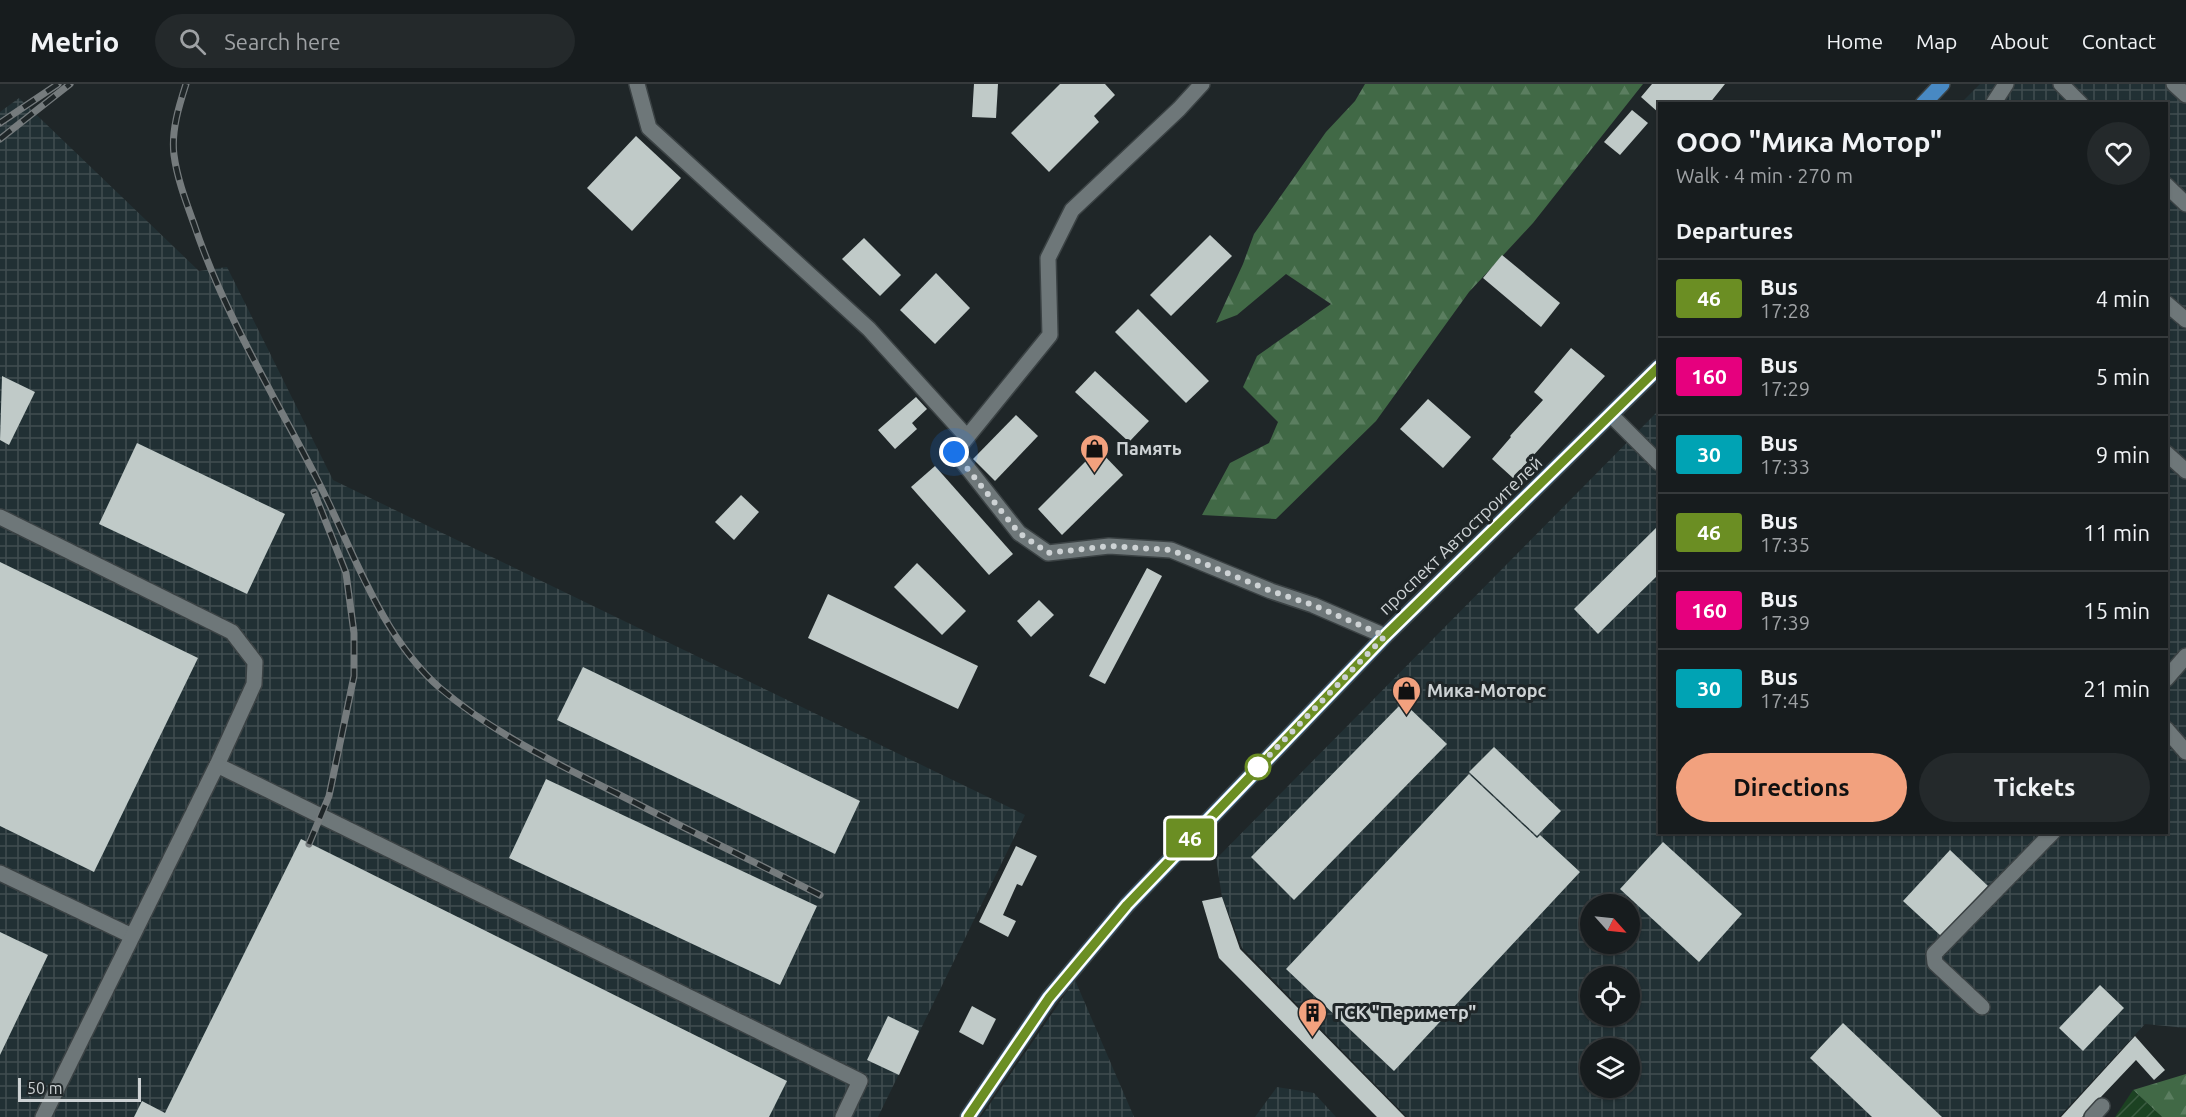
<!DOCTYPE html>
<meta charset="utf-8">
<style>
:root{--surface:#171c1e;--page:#24292b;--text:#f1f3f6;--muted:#9ea1a4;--line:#363a3c;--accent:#f2a17e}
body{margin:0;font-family:Ubuntu,sans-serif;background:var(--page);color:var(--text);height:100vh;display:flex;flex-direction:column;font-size:22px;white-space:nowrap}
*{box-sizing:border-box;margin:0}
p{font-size:20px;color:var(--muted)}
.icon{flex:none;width:33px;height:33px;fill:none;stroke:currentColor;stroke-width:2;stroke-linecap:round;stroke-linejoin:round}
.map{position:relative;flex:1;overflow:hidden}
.side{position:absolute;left:1658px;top:18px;width:510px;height:732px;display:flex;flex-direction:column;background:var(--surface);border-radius:0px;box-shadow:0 2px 4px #0004,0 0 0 2px var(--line)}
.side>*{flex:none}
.badge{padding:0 12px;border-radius:4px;font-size:21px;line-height:39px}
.needle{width:39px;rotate:117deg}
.controls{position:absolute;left:1580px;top:810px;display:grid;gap:12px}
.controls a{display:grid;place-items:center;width:60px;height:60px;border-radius:50%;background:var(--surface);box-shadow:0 2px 4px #0004,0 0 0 2px var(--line);font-size:30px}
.scale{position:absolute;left:18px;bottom:15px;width:123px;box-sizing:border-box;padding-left:6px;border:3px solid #cdd2d4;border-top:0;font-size:16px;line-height:21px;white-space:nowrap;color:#cdd2d4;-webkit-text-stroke:4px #1f2628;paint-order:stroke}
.you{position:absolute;width:30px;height:30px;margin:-15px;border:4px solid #fff;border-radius:50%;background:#1a73e8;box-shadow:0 0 0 9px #1a73e833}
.map>.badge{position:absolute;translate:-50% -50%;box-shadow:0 0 0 3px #fff}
h2{padding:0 18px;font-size:22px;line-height:54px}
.round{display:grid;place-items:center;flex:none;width:63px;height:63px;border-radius:32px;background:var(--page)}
.overview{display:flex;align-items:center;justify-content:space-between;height:102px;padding:0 18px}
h1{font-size:28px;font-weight:700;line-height:45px}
.primary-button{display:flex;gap:12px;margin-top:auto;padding:12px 18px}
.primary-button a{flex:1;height:69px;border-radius:36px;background:var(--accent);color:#111;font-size:24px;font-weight:700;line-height:69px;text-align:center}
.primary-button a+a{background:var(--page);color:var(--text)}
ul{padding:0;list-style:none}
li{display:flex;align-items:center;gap:18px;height:78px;padding:0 18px;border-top:2px solid var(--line)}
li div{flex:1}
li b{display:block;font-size:22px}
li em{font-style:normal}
li .badge{min-width:66px;font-weight:700;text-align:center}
header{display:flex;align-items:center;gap:36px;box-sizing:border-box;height:84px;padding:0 30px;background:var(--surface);border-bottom:2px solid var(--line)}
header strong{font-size:28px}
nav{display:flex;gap:33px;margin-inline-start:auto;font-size:21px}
.search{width:420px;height:54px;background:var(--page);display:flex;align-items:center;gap:15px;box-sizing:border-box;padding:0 21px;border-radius:33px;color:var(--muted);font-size:22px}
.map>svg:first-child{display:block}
.industrial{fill:url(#industrial-grid);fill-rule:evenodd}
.forest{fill:url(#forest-firs)}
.garden{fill:url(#garden-furrows)}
.building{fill:#c0cac8}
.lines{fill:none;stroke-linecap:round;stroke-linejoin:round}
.minor-casing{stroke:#3b4244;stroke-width:18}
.major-casing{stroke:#3b4244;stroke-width:18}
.minor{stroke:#6e7779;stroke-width:15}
.major{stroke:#4889c3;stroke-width:15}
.rail-casing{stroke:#757b7d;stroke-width:7}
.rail{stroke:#1f2628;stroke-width:4.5;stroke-dasharray:14;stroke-linecap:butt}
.line-casing{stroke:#fff;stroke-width:14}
.line{stroke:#6b8e23;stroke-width:9}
.walk{stroke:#cdd2d4;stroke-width:6;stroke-dasharray:0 10.8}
.stop-dot{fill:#fff;stroke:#6b8e23;stroke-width:3}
.labels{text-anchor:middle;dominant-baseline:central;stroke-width:6;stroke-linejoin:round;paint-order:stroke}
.poi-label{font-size:18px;font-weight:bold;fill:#cdd2d4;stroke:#1f2628;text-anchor:start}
.street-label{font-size:18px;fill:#cdd2d4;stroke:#1f2628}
</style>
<header>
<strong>Metrio</strong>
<div class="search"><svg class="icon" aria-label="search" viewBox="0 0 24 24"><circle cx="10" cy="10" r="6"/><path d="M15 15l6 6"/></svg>Search here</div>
<nav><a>Home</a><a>Map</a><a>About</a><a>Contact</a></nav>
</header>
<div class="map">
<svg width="2186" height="1033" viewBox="0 0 2186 1033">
<defs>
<pattern id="industrial-grid" width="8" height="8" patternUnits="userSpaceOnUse" patternTransform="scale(1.5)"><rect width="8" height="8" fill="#213034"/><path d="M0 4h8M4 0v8" fill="none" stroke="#404d50"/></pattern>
<pattern id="forest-firs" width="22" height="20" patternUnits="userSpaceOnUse" patternTransform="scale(1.5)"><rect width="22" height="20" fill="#416946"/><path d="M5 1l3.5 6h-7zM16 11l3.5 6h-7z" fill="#5b7e60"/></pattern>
<pattern id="garden-furrows" width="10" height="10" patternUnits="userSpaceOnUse" patternTransform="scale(1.5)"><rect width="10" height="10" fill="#1c4222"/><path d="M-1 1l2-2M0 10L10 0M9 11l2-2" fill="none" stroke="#3c5c41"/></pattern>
</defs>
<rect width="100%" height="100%" fill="#1f2628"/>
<g class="industrial">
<path d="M1980,0H2186V944L2145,940L2059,1033H1407L1242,864L1222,813L1216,775L1659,326V748H2166V20L1961,19ZM1590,820H1629V860H1590ZM1590,892H1629V932H1590ZM1590,964H1629V1004H1590Z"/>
<path d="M19,14L199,187L227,183L333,396L1025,731L878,1033H0V28Z"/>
<path d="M1075,896L1134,1033H981Z"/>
<path d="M1277,1003L1314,1009L1336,1033H1255Z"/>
</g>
<g class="forest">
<path d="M1365,0H1643L1533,139L1469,208L1376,337L1276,435L1202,431L1230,379L1269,359L1278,338L1243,303L1257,272L1331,220L1286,190L1237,231L1216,239L1243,180L1254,150L1326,48L1355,17Z"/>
<path d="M2186,990V1033H2162L2133,1006Z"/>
</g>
<path class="garden" d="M2133,1006L2162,1033H2115Z"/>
<g class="building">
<path d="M974,0H998L996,34L972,33Z"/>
<path d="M1060,0H1105L1115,11L1094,32L1099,38L1049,88L1011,49Z"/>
<path d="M1652,0H1725L1709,20H1659V29L1641,13Z"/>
<path d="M1632,26L1648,39L1620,71L1604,58Z"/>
<path d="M636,52L681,94L632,147L587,104Z"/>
<path d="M1210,151L1232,172L1171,232L1150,211Z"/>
<path d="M864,154L901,191L880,212L842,175Z"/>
<path d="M1502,171L1560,219L1541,243L1483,194Z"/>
<path d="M936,189L970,224L935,260L900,226Z"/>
<path d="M1138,225L1209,297L1186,319L1115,248Z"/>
<path d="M1571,264L1605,292L1513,394L1492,375L1511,353L1510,352L1543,316L1534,308Z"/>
<path d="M1095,287L1149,337L1129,358L1075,308Z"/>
<path d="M2,292L35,308L9,361L0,356Z"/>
<path d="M916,313L927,325L912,339L917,345L895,365L878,346Z"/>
<path d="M1428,315L1471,353L1443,384L1400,345Z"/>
<path d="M1016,331L1038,352L995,397L973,375Z"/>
<path d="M137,359L285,430L247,510L99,440Z"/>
<path d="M1098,365L1123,391L1062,451L1038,425Z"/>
<path d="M935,382L1013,470L989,491L911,403Z"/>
<path d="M741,411L759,428L734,456L715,438Z"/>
<path d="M1659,441V490L1598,550L1574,525Z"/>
<path d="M0,478L198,574L94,788L0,742Z"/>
<path d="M917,479L966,527L942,551L894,503Z"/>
<path d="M1147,484L1162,492L1105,600L1089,592Z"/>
<path d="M828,510L978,582L958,625L808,554Z"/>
<path d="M1039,516L1054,531L1031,553L1017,537Z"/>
<path d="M583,583L860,717L835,770L557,636Z"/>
<path d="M1403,618L1447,660L1294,816L1251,773Z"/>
<path d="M1494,663L1561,727L1537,752L1469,688Z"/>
<path d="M1469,690L1537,754L1540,751L1580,788L1394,987L1286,885Z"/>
<path d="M546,695L817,822L780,901L509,774Z"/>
<path d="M301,755L787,997L769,1033H134L142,1017L165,1029Z"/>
<path d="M1663,758L1742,830L1699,878L1620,805Z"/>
<path d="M1016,762L1037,772L1022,802L1017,800L1003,831L1016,837L1008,853L979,838Z"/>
<path d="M1950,766L1988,802L1941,852L1903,817Z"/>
<path d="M1222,813L1240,865L1405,1033H1377L1219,874L1202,817Z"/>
<path d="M0,848L48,871L0,971Z"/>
<path d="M2100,901L2124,924L2083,967L2059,944Z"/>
<path d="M972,922L996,935L983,961L959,948Z"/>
<path d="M888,932L919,947L899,991L867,976Z"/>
<path d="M1843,939L1942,1033H1872L1810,974Z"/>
<path d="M2135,952L2165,986L2154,996L2136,976L2082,1033H2061Z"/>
</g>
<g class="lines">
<defs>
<g id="minor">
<path d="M637,0L649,44L869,245L967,353"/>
<path d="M1202,0L1179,25L1072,126L1048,174L1050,251L955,368L1019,449L1048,469L1109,462L1171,466L1271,507L1313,521L1385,552"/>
<path d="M2061,0L2081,20"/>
<path d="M2174,0L2186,11"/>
<path d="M1993,20L2006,0"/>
<path d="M2166,101L2186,120"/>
<path d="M2166,219L2186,236"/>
<path d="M1611,331L1659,379"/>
<path d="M2166,369L2186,387"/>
<path d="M0,433L232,548L255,578L254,600L217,681"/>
<path d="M2166,595L2186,572"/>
<path d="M2166,645L2186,668"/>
<path d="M0,789L132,852"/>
<path d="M1982,923L1935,879L1934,870L2053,748"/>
<path d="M43,1033L217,681L860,997L843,1033"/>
<path d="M2092,1033L2102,1022"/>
</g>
<g id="major">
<path d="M1923,20L1942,0"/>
<path d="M968,1033L1049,914L1127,821L1385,552L1659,283"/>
</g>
</defs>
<use href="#minor" class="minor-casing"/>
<use href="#major" class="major-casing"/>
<use href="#minor" class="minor"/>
<use href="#major" class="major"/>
<defs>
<g id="rail">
<path d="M186,0C179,22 171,47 174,71C177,94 186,118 194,140C224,230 274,311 317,395C353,465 379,550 440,604C493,649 555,679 616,709C684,744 752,777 820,811"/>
<path d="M0,39L58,0"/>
<path d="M0,55L70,0"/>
<path d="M309,760L329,712L354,592V549L346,489L314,408"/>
</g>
</defs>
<use href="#rail" class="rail-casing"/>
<use href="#rail" class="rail"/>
</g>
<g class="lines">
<defs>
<path id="line" d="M968,1033L1049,914L1127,821L1385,552L1659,283"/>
</defs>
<use href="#line" class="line-casing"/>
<use href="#line" class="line"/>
<path class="walk" d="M954,368L1019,449L1048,469L1109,462L1171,466L1271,507L1313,521L1385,552L1258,683"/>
</g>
<defs>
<symbol id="shop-pin" viewBox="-11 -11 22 30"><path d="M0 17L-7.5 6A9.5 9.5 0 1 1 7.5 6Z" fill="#f2a17e" stroke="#1f2628"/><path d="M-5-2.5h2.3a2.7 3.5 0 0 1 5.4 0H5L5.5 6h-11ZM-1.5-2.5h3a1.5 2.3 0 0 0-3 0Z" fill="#111"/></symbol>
<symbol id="building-pin" viewBox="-11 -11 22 30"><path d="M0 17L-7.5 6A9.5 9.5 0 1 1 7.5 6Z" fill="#f2a17e" stroke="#1f2628"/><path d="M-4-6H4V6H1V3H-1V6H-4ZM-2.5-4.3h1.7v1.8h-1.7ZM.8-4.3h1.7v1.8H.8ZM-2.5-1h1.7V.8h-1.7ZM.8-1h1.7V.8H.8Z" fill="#111"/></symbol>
</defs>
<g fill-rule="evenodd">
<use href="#shop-pin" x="1078" y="348" width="33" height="45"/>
<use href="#shop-pin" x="1390" y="590" width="33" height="45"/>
<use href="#building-pin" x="1296" y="912" width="33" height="45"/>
</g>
<circle class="stop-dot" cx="1258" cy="683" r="12"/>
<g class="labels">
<g class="poi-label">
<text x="1116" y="364">Память</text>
<text x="1427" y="606">Мика-Моторс</text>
<text x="1334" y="928">ГСК "Периметр"</text>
</g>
<g class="street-label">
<text transform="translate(1460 451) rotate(-44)">проспект Автостроителей</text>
</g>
</g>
</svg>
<div class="controls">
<a><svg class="needle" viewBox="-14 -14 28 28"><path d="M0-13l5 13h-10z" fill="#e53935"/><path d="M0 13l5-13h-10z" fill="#9ea1a4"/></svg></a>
<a><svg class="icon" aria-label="locate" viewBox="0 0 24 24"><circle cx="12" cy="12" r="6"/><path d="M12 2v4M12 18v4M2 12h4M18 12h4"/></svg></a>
<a><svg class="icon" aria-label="layers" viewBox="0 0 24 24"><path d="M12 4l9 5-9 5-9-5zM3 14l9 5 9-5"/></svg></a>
</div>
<div class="scale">50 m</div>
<div class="you" style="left:954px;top:368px"></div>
<b class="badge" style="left:1190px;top:754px;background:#6b8e23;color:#fff">46</b>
<section class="side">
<div class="overview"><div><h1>ООО &quot;Мика Мотор&quot;</h1><p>Walk · 4 min · 270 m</p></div><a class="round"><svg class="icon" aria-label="heart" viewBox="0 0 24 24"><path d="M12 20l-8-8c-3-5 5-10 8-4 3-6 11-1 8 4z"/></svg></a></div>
<h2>Departures</h2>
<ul>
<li><span class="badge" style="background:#6b8e23;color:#fff">46</span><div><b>Bus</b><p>17:28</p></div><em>4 min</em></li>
<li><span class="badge" style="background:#e6007e;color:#fff">160</span><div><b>Bus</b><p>17:29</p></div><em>5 min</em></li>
<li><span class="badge" style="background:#00a3b4;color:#fff">30</span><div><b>Bus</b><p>17:33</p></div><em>9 min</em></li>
<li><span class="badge" style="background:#6b8e23;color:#fff">46</span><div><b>Bus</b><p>17:35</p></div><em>11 min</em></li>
<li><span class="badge" style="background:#e6007e;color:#fff">160</span><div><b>Bus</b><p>17:39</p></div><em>15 min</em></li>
<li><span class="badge" style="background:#00a3b4;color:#fff">30</span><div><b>Bus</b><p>17:45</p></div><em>21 min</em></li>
</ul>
<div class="primary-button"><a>Directions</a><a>Tickets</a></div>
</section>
</div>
